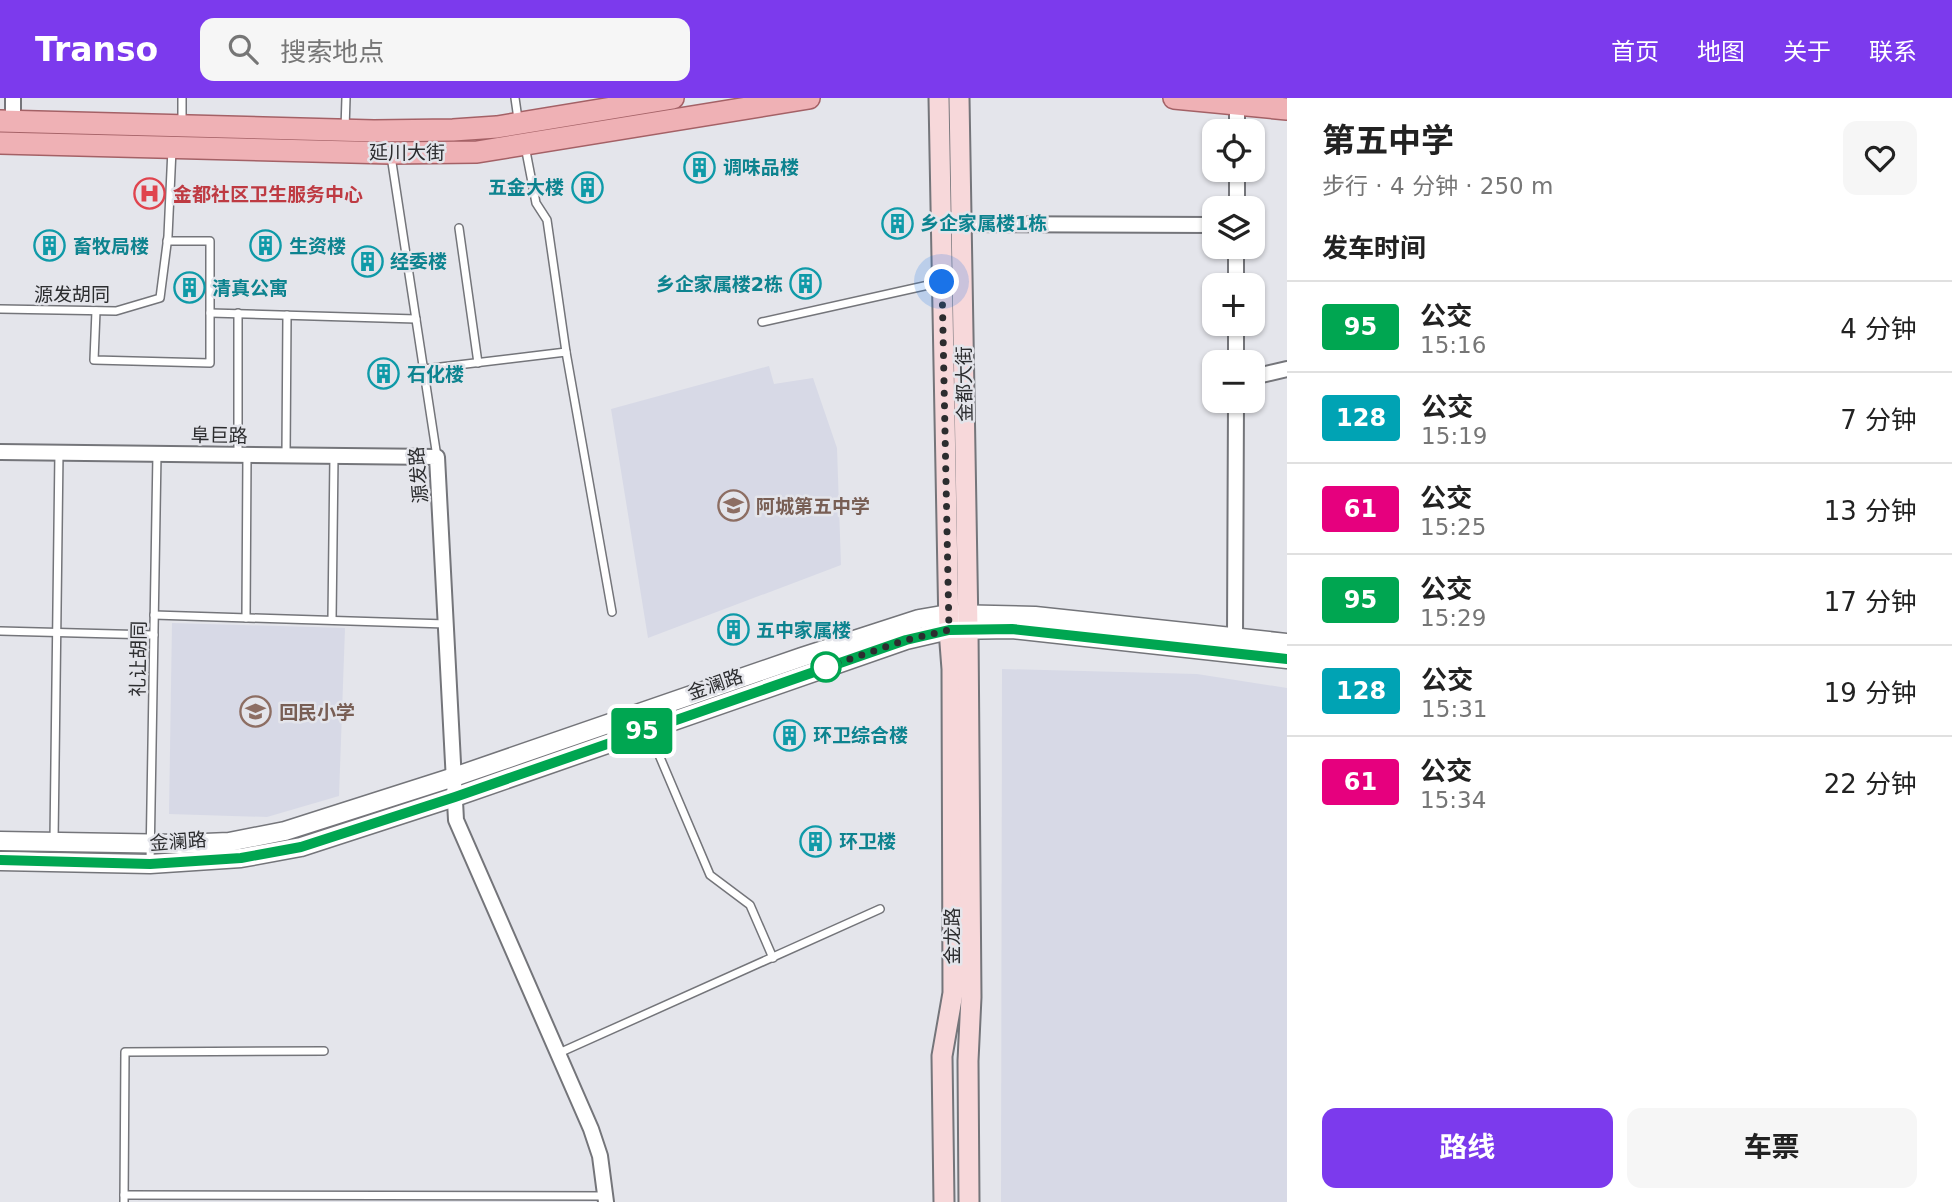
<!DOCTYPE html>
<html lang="zh">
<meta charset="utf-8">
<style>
:root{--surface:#fff;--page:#f6f6f6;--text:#222;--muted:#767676;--line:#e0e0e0;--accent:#7c3aed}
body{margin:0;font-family:"DejaVu Sans","Noto Sans SC",sans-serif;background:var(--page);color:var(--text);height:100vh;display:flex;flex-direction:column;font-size:26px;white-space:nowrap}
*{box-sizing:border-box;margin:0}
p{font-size:23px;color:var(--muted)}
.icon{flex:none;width:38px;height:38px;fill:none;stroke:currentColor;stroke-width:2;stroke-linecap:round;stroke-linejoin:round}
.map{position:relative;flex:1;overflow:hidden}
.drawer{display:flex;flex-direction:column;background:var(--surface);width:665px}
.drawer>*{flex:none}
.badge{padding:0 14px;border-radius:5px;font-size:24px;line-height:46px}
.controls{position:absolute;left:1202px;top:21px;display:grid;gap:14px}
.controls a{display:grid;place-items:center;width:63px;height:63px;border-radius:14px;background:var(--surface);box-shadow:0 2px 5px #0004;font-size:35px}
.you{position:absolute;width:35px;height:35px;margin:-18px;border:5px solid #fff;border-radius:50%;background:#1a73e8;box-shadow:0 0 0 10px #1a73e833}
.map>.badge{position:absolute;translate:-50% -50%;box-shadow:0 0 0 4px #fff}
h2{padding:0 35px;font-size:26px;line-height:63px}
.round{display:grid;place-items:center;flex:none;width:74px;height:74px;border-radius:14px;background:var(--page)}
.head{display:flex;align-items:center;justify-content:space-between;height:119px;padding:0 35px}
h1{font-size:33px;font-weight:700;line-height:52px}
.button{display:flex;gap:14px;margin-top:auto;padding:14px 35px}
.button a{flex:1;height:80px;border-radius:14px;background:var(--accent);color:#fff;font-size:28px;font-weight:700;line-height:80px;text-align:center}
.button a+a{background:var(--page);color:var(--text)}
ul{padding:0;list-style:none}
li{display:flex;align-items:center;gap:21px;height:91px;padding:0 35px;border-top:2px solid var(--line)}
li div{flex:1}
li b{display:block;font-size:26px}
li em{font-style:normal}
li .badge{min-width:77px;font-weight:700;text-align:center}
header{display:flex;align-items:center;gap:42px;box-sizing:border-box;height:98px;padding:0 35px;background:var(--accent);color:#fff}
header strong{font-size:33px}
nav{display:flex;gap:38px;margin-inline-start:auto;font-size:24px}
.search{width:490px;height:63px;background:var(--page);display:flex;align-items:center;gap:18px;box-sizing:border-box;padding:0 24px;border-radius:14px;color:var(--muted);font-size:26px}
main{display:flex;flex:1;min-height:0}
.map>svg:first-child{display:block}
.built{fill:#d7d9e6}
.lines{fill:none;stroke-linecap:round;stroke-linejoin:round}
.service-casing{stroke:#74757a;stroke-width:10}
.minor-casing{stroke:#74757a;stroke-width:18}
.tertiary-casing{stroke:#74757a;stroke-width:21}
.secondary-casing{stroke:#74757a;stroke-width:23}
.primary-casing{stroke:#a46166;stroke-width:24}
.service{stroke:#fff;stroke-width:7}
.minor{stroke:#fff;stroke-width:14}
.tertiary{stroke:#fff;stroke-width:18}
.secondary{stroke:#f7d8da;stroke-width:19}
.primary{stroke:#efb1b5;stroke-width:21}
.line-casing{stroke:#fff;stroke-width:16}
.line{stroke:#00a651;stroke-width:10}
.walk{stroke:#2c2d2f;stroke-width:7;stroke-dasharray:0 12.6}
.stop-dot{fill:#fff;stroke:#00a651;stroke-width:3.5}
.labels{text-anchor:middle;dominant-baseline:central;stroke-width:5;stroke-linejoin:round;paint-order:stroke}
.street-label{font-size:19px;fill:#2c2d2f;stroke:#e4e5eb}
.culture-label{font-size:19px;font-weight:bold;fill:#0d838f;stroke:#e4e5eb;text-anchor:start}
.health-label{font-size:19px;font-weight:bold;fill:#be3a42;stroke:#e4e5eb;text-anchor:start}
.education-label{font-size:19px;font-weight:bold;fill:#785e54;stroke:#e4e5eb;text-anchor:start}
</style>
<header>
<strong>Transo</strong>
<div class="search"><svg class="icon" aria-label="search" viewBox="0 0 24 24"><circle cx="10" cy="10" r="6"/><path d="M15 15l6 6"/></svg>搜索地点</div>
<nav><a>首页</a><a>地图</a><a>关于</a><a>联系</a></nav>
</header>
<main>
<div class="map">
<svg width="1287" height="1104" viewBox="0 0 1287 1104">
<rect width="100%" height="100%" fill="#e4e5eb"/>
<g class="built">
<path d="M769,268L774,286L813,280L837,350L841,467L648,540L611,311Z"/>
<path d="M172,525L345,530L339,698L267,719L169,716Z"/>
<path d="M1002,571L1197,576L1287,590V1104H1001Z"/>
</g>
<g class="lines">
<defs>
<g id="service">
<path d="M515,0L518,21"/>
<path d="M182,24V0"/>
<path d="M345,31L346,0"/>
<path d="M525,48L536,105L547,122L566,254L612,514"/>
<path d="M391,58L437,359"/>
<path d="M459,130L478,265"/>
<path d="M0,211L116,213L160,200L168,138L172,51"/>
<path d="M96,213L94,262L210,265V143H167"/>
<path d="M210,215L416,221"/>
<path d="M762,224L942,184"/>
<path d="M424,271L566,254"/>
<path d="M238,356V215"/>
<path d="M286,357L287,217"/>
<path d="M154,517L446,526"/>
<path d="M246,520L247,357"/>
<path d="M332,522L334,358"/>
<path d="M0,533L154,537"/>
<path d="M648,631L710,777L750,807L773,860"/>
<path d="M54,743L59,354"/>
<path d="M150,764L157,356"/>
<path d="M559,955L880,811"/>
<path d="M124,1097L605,1098"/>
<path d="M124,1104L125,954L324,953"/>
</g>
<g id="minor">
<path d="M13,24V0"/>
<path d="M1237,33V6"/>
<path d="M1237,110V72"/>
<path d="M961,126L1214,127"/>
<path d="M1236,187V149"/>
<path d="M1236,264V226"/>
<path d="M1253,279L1287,271"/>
<path d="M0,354L437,359L456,722L591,1031L600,1058L606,1104"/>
<path d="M1235,539L1236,303"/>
</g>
<g id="tertiary">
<path d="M0,743L180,746L229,744L285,733L454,679L802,559L919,521L948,516L1035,518L1287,545"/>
<path d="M0,763L150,766L241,760L301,749L455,699L906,542L949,532L1012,531L1287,561"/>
</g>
<g id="secondary">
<path d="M939,0L949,532L952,571L953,895L942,958L944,1104"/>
<path d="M959,0L968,532L971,899L968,963L969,1104"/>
</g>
<g id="primary">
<path d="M1174,0L1287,11"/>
<path d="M0,23L374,33L453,32L497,29L673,0"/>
<path d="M0,45L390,55L477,54L809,0"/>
</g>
</defs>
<use href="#service" class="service-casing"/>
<use href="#minor" class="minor-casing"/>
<use href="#tertiary" class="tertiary-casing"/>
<use href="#secondary" class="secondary-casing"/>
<use href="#primary" class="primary-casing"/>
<use href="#service" class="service"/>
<use href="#minor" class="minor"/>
<use href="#tertiary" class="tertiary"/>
<use href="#secondary" class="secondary"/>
<use href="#primary" class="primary"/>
</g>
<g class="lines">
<defs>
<path id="line" d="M0,762L150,766L241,760L301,749L455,699L906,542L949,532L1012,531L1287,561"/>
</defs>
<use href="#line" class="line-casing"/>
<use href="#line" class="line"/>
<path class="walk" d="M826,569L906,542L949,532L942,184"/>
</g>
<defs>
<symbol id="building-ring" viewBox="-11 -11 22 22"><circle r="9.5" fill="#e4e5eb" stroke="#0f9aa8" stroke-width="1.5"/><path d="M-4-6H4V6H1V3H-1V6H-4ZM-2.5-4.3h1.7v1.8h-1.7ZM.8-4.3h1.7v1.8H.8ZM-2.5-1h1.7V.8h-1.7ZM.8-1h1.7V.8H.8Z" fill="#0f9aa8"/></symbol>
<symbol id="hospital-ring" viewBox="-11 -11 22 22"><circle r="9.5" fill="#e4e5eb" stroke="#e0444e" stroke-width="1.5"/><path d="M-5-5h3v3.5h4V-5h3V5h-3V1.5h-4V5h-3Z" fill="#e0444e"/></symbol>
<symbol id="school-ring" viewBox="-11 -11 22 22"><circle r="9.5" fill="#e4e5eb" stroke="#8d6e63" stroke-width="1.5"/><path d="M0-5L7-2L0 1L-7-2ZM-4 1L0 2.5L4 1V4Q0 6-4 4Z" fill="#8d6e63"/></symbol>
</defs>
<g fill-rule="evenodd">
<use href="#building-ring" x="682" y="52" width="35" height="35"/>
<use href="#building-ring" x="570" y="72" width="35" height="35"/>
<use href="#hospital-ring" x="132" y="78" width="35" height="35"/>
<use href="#building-ring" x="880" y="108" width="35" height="35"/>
<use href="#building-ring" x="32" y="130" width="35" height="35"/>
<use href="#building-ring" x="248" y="130" width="35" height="35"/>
<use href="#building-ring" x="350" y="146" width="35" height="35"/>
<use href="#building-ring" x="788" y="168" width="35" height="35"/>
<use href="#building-ring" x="172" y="172" width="35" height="35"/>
<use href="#building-ring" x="366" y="258" width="35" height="35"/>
<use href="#school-ring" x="716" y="390" width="35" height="35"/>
<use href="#building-ring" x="716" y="514" width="35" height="35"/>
<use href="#school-ring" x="238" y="596" width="35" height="35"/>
<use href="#building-ring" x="772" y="620" width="35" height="35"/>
<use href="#building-ring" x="798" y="726" width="35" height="35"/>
</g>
<circle class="stop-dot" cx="826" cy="569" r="14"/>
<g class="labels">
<g class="street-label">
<text x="407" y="54">延川大街</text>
<text x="72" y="196">源发胡同</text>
<text transform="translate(964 286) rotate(-91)">金都大街</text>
<text transform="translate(219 337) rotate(1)">阜巨路</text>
<text transform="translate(418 377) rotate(-95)">源发路</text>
<text transform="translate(138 561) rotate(-89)">礼让胡同</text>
<text transform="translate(715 586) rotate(-19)">金澜路</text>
<text transform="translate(178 743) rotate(-4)">金澜路</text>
<text transform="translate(952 838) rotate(-90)">金龙路</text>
</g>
<g class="culture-label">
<text x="723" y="69">调味品楼</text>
<text x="564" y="89" text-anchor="end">五金大楼</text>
<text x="920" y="125">乡企家属楼1栋</text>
<text x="73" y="148">畜牧局楼</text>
<text x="289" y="148">生资楼</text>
<text x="390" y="163">经委楼</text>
<text x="783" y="186" text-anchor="end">乡企家属楼2栋</text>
<text x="212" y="190">清真公寓</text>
<text x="407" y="276">石化楼</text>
<text x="756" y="532">五中家属楼</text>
<text x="813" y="637">环卫综合楼</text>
<text x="839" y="743">环卫楼</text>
</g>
<g class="health-label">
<text x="173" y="96">金都社区卫生服务中心</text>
</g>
<g class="education-label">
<text x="756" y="408">阿城第五中学</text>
<text x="279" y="614">回民小学</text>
</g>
</g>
</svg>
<div class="controls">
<a><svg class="icon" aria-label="locate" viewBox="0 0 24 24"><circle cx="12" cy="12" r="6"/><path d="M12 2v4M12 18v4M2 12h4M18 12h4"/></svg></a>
<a><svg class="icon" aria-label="layers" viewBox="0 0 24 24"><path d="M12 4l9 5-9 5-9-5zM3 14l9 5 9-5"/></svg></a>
<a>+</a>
<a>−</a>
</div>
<div class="you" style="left:942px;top:184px"></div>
<b class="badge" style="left:642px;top:633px;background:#00a651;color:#fff">95</b>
</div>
<section class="drawer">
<div class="head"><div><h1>第五中学</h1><p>步行 · 4 分钟 · 250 m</p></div><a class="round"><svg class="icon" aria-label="heart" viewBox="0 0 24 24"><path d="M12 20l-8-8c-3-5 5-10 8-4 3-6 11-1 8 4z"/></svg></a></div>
<h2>发车时间</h2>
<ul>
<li><span class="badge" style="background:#00a651;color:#fff">95</span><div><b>公交</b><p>15:16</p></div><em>4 分钟</em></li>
<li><span class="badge" style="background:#00a3b4;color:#fff">128</span><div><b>公交</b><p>15:19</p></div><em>7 分钟</em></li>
<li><span class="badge" style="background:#e6007e;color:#fff">61</span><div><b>公交</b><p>15:25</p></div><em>13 分钟</em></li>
<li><span class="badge" style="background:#00a651;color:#fff">95</span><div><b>公交</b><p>15:29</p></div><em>17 分钟</em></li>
<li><span class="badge" style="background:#00a3b4;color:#fff">128</span><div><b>公交</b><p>15:31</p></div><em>19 分钟</em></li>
<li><span class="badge" style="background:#e6007e;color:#fff">61</span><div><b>公交</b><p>15:34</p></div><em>22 分钟</em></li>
</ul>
<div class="button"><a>路线</a><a>车票</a></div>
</section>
</main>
